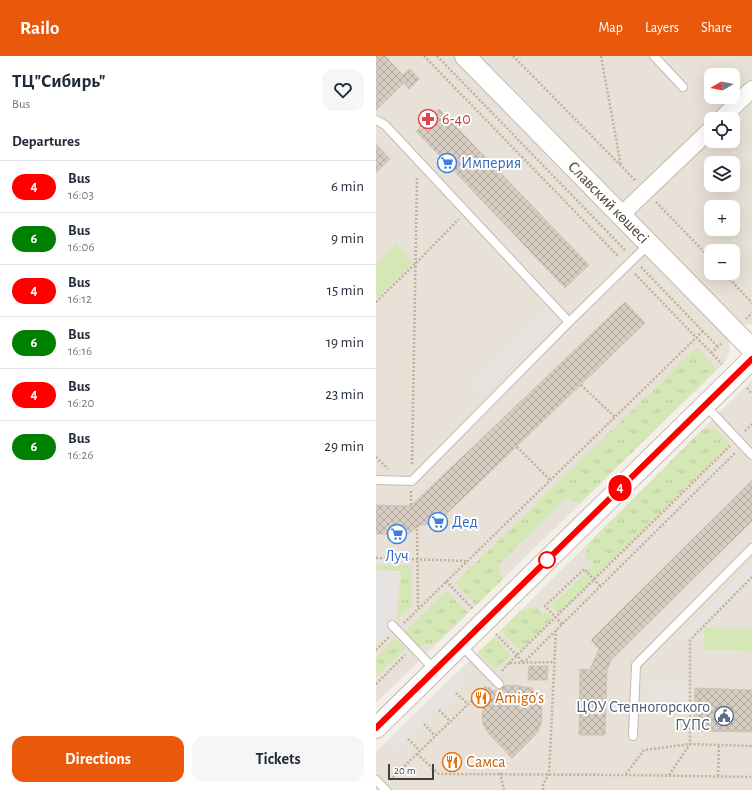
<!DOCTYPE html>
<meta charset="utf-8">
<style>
:root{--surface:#fff;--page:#f6f6f7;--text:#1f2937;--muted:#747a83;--line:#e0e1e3;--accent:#ea580c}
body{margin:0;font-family:"Alegreya Sans",sans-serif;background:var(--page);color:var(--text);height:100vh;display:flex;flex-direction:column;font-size:15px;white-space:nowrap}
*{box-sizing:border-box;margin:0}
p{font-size:13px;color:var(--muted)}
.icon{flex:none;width:22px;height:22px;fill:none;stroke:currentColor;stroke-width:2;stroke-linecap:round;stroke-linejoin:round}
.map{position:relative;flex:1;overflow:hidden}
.sheet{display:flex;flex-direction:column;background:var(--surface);width:376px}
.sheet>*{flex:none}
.badge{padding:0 8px;border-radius:13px;font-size:14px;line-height:26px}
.needle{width:26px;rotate:260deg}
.fabs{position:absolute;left:328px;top:12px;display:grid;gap:8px}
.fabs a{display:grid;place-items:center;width:36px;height:36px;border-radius:8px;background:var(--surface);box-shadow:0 4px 16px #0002;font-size:20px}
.scale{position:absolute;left:12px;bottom:10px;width:46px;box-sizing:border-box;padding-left:4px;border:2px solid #484038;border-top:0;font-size:11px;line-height:14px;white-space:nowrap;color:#484038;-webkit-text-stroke:3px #fff;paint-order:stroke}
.map>.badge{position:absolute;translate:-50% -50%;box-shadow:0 0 0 2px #fff}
h2{padding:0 12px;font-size:15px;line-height:36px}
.round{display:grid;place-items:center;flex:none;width:42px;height:42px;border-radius:12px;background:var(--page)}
.head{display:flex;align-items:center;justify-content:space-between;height:68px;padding:0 12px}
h1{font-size:19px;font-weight:700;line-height:30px}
.action{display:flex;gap:8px;margin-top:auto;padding:8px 12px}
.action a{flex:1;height:46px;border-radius:12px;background:var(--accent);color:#fff;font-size:16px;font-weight:700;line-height:46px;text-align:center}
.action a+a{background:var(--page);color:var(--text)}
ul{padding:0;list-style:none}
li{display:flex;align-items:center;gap:12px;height:52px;padding:0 12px;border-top:1px solid var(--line)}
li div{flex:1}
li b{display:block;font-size:15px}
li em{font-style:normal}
li .badge{min-width:44px;font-weight:700;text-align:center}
header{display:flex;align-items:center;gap:24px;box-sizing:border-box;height:56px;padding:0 20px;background:var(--accent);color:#fff}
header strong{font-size:19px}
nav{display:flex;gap:22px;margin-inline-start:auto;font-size:14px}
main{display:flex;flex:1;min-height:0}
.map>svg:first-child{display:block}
.residential{fill:#e8e1d8;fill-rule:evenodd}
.grass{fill:url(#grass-tufts)}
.garden{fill:#d5e7b4}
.parking{fill:#e6e3e1}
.building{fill:url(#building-cross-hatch);stroke:#d0c2b2}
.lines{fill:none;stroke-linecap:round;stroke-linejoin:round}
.service-casing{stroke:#c2baaf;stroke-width:10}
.minor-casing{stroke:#c2baaf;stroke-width:18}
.tertiary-casing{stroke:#c2baaf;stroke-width:22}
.path{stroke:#c1b19e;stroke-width:2.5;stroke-dasharray:2 2;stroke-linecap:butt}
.service{stroke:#fff;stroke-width:8}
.minor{stroke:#fff;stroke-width:16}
.tertiary{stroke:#fff;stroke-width:20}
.line-casing{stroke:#fff;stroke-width:9}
.line{stroke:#f00;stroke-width:6}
.stop-dot{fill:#fff;stroke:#f00;stroke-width:2}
.labels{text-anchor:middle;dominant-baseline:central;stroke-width:4;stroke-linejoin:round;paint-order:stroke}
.health-label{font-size:16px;fill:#be3a42;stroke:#fff;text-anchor:start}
.shop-label{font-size:16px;fill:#366cbe;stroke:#fff;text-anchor:start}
.street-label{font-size:16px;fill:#484038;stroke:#fff}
.food-label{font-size:16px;fill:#c56008;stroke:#fff;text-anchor:start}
.service-label{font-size:16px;fill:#4e5e75;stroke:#fff;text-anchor:end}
</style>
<header>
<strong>Railo</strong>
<nav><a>Map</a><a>Layers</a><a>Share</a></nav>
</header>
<main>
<section class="sheet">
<div class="head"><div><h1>ТЦ&quot;Сибирь&quot;</h1><p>Bus</p></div><a class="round"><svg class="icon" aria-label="heart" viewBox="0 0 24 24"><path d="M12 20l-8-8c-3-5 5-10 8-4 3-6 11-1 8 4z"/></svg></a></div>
<h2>Departures</h2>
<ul>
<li><span class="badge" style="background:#f00;color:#fff">4</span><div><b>Bus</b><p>16:03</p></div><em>6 min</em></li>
<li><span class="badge" style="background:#008000;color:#fff">6</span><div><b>Bus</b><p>16:06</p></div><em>9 min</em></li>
<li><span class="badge" style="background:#f00;color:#fff">4</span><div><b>Bus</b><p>16:12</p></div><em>15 min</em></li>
<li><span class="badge" style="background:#008000;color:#fff">6</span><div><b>Bus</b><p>16:16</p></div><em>19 min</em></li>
<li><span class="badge" style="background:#f00;color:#fff">4</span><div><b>Bus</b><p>16:20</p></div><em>23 min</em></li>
<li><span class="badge" style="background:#008000;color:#fff">6</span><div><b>Bus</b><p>16:26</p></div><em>29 min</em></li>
</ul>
<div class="action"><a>Directions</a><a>Tickets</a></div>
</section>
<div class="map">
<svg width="376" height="734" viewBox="0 0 376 734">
<defs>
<pattern id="grass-tufts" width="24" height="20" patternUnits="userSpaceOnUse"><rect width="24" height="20" fill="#d5e7b4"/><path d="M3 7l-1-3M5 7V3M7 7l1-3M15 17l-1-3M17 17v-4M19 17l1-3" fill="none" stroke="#b8c79c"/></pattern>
<pattern id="building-cross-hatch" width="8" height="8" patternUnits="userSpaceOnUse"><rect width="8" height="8" fill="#d8cdc2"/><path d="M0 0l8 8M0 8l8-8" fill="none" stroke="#b1a89f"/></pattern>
</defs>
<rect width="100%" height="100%" fill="#f4f0e9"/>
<g class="residential">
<path d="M0,0H78L349,275L353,285L354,295L350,305L0,647Z"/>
<path d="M100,0H376V268L374,269L363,268ZM335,19H357V41H335ZM335,63H357V85H335ZM335,107H357V129H335ZM335,151H357V173H335ZM335,195H357V217H335Z"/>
<path d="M376,324V734H0V696L118,581Z"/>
</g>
<g class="grass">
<path d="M321,291L341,313L204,447L190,442L122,509L127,523L100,549L79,527Z"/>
<path d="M339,372L354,389L183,557L175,550L218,509L209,501L213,487L327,373Z"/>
<path d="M0,509H36V549L20,565L25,515L0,514Z"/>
<path d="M70,535L92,557L63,585L44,591L29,576Z"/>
<path d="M159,551L167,558L170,555L177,563L144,595L125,574L144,555Z"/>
<path d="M118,581L135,599L119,614L102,596Z"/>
<path d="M19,583L29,593L0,621V601Z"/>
</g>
<g class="garden">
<path d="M20,188L38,206L0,243V208Z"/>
<path d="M328,572L376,573V595L328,594Z"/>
</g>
<g class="parking">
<path d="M171,248L184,262L106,342L92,329Z"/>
<path d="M376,505V519L313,584L305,577Z"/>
<path d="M0,514L25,515L20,565L0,585Z"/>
<path d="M85,613L91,627L23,692L9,687Z"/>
<path d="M272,627H312V645L271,644Z"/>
</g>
<g class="building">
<path d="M0,0H9L27,19L34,13L43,23L33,33L28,27L0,54Z"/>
<path d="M63,53L213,209L189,232L40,75Z"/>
<path d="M0,88L14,103L0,117Z"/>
<path d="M249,246L269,267L60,468L44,469L32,478H0V449L32,450L39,446Z"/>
<path d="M376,424V465L235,604L231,614L229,679H203L204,613L214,614L223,593L215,584Z"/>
<path d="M153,610H172L171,624H152Z"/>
<path d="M136,629L156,632L165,650L166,659L165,668L161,677L136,702L112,677L107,668L106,659L108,649L101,641L113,631L117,635L125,633L128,630Z"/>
<path d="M319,632L376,634V676L318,675Z"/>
</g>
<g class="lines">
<defs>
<g id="service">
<path d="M278,0L307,31"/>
<path d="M0,64L9,69L193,266"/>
<path d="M329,349L376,399"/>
<path d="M0,424L36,425L193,266L273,188"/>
<path d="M16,569L59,614"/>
<path d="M85,589L123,628"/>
<path d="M257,680L260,609L376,492"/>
<path d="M0,724L10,734"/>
</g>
<g id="minor">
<path d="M345,63L376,33"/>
<path d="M245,159L335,73"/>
</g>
<g id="tertiary">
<path id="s1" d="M89,0L376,293"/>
<path d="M0,672L376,303"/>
</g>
</defs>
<use href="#service" class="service-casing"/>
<use href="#minor" class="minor-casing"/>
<use href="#tertiary" class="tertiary-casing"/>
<g class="path">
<path d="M48,0L243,201"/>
<path d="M61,0L250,195"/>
<path d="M137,0L260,125"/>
<path d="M225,0L245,110"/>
<path d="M280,146L335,203"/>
<path d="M265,211L342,291"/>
<path d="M348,217L376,247"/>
<path d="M259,218L346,308"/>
<path d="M0,246L40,207L83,163"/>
<path d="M370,263L376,257"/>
<path d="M335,297L346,287"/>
<path d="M205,329L239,361"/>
<path d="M371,332L376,338"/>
<path d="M369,375L376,368"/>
<path d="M141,391L174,424"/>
<path d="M0,401L12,413"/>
<path d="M36,408L41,121"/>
<path d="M35,449V435"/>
<path d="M41,469L42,552"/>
<path d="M0,502L91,505"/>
<path d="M70,525L97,553"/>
<path d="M28,567L327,275"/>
<path d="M186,568L169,550L208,513L224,530"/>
<path d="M120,578L147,606"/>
<path d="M0,594L13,581"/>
<path d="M133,607L354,390"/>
<path d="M147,607L359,397"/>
<path d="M126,615L133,607L178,606"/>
<path d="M0,628L29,599"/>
<path d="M80,637L92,648"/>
<path d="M63,654L74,665"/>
<path d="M48,668L59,680"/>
<path d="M32,683L44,695"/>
<path d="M41,698L63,718L250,719L376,721"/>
<path d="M124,717L128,734"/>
<path d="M250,718L268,694L314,688L376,690"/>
<path d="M293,719L314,688V584L376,521"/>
<path d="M342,720L343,688"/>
<path d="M14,724L111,630"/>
<path d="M167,734V728L173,718L180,574"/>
</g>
<use href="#service" class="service"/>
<use href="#minor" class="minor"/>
<use href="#tertiary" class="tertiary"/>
</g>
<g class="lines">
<defs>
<path id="line" d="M0,672L376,303"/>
</defs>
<use href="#line" class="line-casing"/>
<use href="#line" class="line"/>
</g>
<defs>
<symbol id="pharmacy-ring" viewBox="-11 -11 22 22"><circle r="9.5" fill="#fff" stroke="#e0444e" stroke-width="1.5"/><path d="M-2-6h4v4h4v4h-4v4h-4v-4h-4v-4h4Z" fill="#e0444e"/></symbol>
<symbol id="supermarket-ring" viewBox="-11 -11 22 22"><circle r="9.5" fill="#fff" stroke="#3f7fe0" stroke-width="1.5"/><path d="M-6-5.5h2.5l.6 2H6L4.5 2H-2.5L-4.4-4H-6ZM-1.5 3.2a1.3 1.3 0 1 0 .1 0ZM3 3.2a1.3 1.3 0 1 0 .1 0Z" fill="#3f7fe0"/></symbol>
<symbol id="restaurant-ring" viewBox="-11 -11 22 22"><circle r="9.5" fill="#fff" stroke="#e8710a" stroke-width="1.5"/><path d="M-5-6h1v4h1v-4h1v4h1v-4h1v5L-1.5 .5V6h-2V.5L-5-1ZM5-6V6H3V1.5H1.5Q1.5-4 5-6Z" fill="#e8710a"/></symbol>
<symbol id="civic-ring" viewBox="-11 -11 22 22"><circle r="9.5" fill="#fff" stroke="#5c6f8a" stroke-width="1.5"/><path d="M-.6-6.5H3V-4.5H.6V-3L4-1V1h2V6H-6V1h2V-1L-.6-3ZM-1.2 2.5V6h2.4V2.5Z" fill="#5c6f8a"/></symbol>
</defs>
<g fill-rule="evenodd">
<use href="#pharmacy-ring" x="41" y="52" width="22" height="22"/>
<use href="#supermarket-ring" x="60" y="96" width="22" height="22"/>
<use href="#supermarket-ring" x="51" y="455" width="22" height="22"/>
<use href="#supermarket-ring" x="10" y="467" width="22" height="22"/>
<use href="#restaurant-ring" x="94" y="631" width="22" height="22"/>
<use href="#civic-ring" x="337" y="649" width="22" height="22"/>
<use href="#restaurant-ring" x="65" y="695" width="22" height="22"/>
</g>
<circle class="stop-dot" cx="171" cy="504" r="8"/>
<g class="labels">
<g class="health-label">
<text x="66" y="63">6-40</text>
</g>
<g class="shop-label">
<text x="85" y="107">Империя</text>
<text x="76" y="466">Дед</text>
<text x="21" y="500" text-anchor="middle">Луч</text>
</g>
<g class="street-label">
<text stroke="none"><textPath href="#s1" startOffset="205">Славский көшесі</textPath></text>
</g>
<g class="food-label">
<text x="119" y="642">Amigo's</text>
<text x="90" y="706">Самса</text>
</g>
<g class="service-label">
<text x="334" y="651">ЦОУ Степногорского<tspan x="334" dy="18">ГУПС</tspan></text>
</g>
</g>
</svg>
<div class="fabs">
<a><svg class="needle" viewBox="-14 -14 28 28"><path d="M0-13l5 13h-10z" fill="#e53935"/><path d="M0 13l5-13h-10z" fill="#747a83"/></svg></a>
<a><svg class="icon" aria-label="locate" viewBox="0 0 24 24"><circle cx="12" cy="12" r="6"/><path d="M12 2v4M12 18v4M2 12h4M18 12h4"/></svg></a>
<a><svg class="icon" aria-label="layers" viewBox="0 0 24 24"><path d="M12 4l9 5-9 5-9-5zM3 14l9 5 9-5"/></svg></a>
<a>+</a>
<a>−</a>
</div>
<div class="scale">20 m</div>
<b class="badge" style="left:244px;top:432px;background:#f00;color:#fff">4</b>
</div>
</main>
